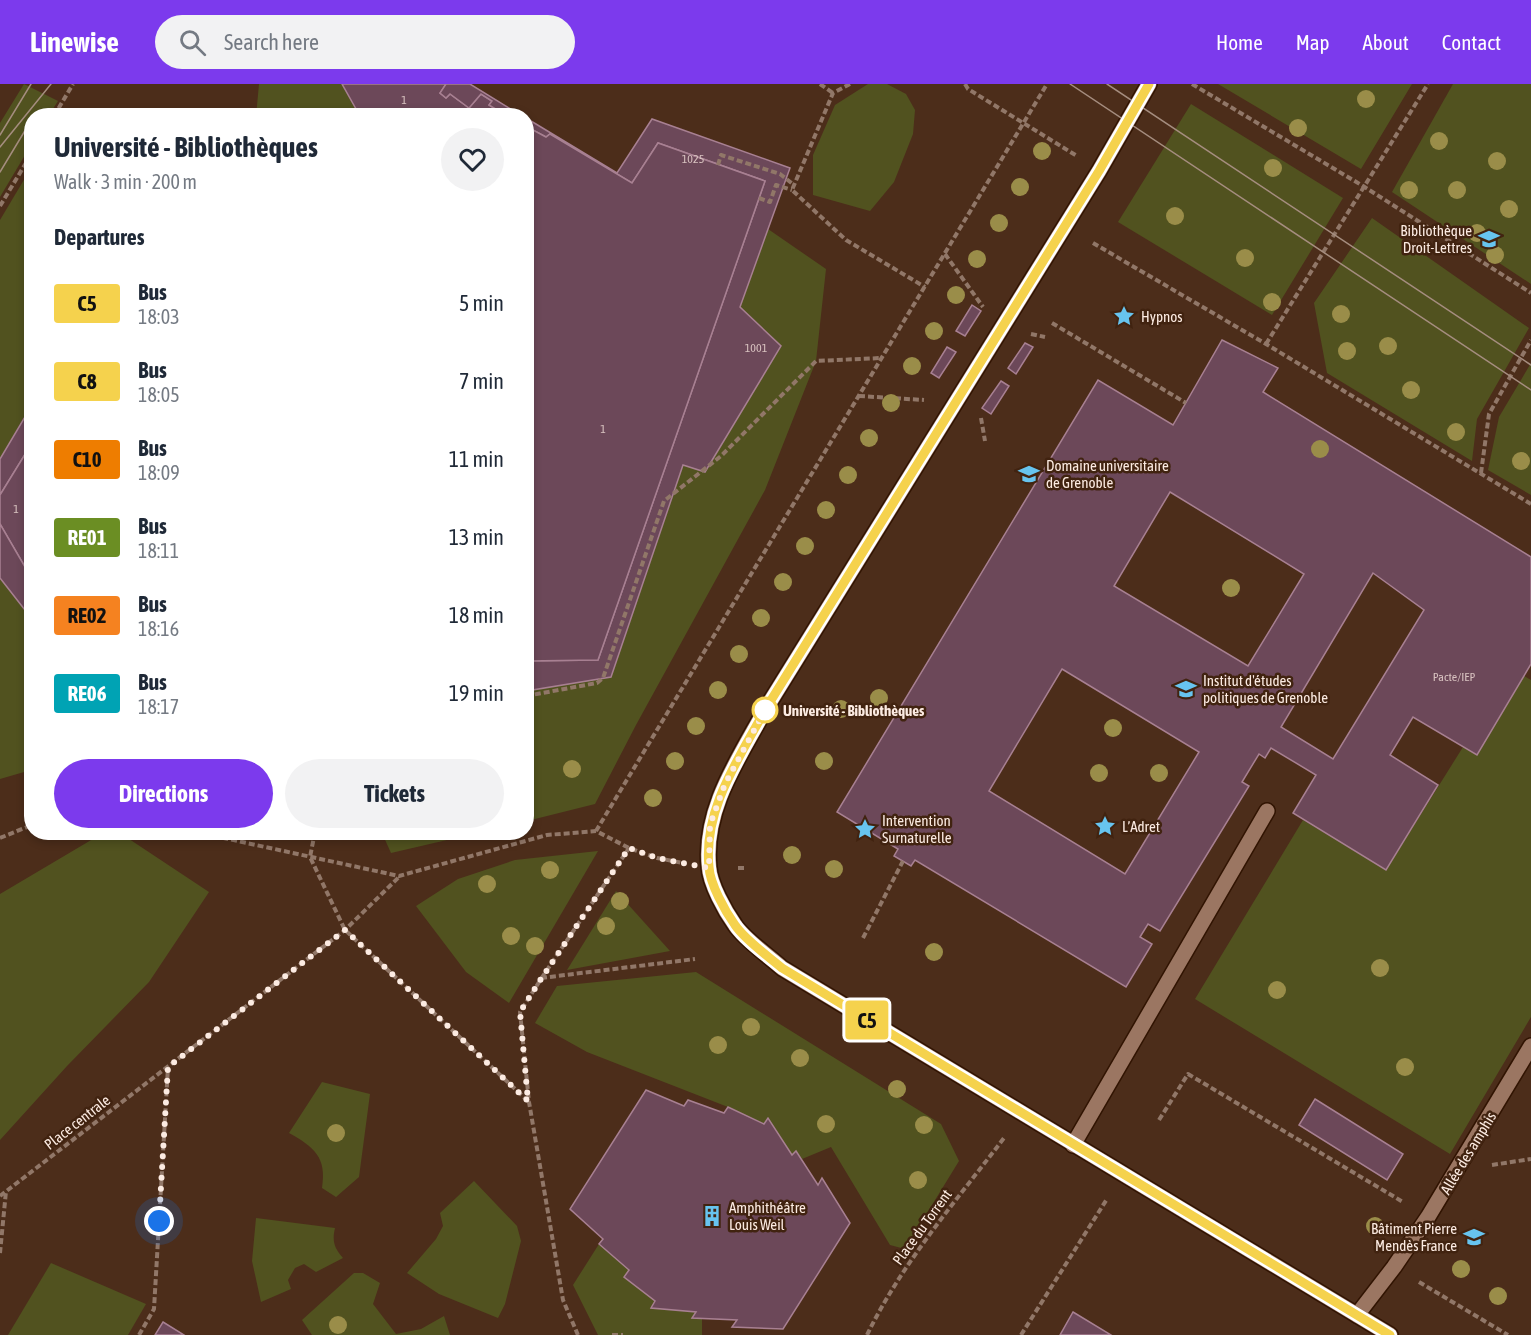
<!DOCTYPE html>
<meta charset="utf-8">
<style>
:root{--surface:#fff;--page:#f2f2f3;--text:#1f2937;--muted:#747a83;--accent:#7c3aed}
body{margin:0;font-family:"Asap Condensed",sans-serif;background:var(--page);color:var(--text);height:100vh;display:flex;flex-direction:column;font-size:22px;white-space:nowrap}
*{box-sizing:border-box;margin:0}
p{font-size:20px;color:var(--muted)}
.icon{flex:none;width:33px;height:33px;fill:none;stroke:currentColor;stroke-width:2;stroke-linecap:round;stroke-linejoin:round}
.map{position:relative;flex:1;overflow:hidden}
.details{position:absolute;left:24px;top:24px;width:510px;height:732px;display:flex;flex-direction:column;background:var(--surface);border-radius:24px;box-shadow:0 3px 9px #0003}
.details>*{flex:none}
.badge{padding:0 12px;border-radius:4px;font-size:21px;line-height:39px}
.you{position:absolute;width:30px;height:30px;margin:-15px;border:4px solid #fff;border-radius:50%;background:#1a73e8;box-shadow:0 0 0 9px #1a73e833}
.map>.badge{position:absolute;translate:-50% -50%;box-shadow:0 0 0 3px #fff}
h2{padding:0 30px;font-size:22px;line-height:54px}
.round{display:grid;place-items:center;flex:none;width:63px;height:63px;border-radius:32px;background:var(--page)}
.head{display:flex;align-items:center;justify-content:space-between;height:102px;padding:0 30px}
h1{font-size:28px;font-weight:700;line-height:45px}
.primary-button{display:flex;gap:12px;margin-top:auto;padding:12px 30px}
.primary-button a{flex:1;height:69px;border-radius:36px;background:var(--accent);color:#fff;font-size:24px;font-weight:700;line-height:69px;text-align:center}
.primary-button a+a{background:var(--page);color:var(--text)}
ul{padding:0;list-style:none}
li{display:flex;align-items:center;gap:18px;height:78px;padding:0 30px}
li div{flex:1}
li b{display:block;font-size:22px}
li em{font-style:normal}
li .badge{min-width:66px;font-weight:700;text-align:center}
header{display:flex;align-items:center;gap:36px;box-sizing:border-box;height:84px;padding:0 30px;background:var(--accent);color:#fff}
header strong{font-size:28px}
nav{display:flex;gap:33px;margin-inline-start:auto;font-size:21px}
.search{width:420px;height:54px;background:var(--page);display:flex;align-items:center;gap:15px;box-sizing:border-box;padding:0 21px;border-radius:33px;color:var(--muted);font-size:22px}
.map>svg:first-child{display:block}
.green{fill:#51521f}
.building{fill:#6c4859;stroke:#a88092;stroke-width:1.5;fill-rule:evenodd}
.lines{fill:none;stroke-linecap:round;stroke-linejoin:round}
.minor-casing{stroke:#311402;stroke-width:18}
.path{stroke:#917768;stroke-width:4;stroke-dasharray:6 3;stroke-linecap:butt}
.minor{stroke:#9b7662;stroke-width:15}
.tram{stroke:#a58d7f;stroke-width:1.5}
.tree{fill:#9a8d49}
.line-casing{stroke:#fff;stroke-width:14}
.line{stroke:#f5d24d;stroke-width:9}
.walk{stroke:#fcebe2;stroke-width:6;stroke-dasharray:0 10.8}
.stop-dot{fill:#fff;stroke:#f5d24d;stroke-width:3}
.labels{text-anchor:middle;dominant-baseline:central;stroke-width:5;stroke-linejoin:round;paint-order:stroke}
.number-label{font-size:12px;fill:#d8c2c0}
.poi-label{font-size:15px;fill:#fcebe2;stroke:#412310;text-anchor:start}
.stop-label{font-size:15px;font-weight:bold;fill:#fcebe2;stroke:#412310;text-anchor:start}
.street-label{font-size:15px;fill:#fcebe2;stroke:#412310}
</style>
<header>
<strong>Linewise</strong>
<div class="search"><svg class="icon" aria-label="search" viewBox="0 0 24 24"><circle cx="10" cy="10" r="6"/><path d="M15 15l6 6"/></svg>Search here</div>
<nav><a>Home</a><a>Map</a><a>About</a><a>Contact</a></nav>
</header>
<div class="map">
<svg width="1531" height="1251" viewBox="0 0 1531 1251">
<rect width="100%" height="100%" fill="#4c2d1a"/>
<g class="green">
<path d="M24,0L58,17L49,31L32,32L31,61L0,113V39Z"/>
<path d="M259,0H342L360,31L256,32Z"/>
<path d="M868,0H887L906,10L915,26L913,50L894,98L870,127L813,111V71L835,21Z"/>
<path d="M1218,0H1412L1361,85Z"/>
<path d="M1453,0H1531V200L1392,108Z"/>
<path d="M1191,20L1343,114L1272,231L1118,138Z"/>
<path d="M31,84V321L0,375V136Z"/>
<path d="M1372,134L1529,244L1477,335L1472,377L1327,289L1314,219Z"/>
<path d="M768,145L826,185L816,277L765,406L636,641L595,720L527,737V607L611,592L683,381L706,387L781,262L740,223Z"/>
<path d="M1531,279V411L1488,386L1499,333Z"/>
<path d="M0,494L32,535L31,686L0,695Z"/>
<path d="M1524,592L1531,596V933L1450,1070L1195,915L1303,736L1386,786L1463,663L1477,671Z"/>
<path d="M103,749H120L209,808L149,898L67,982L0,1056V810Z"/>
<path d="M382,749H477L391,769Z"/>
<path d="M598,767L509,919L466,888L416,822L458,795L515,776Z"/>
<path d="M616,807L670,867L567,886Z"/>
<path d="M696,888L941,1040L959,1077L905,1165L890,1161L831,1063L802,1075L796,1067L792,1071L768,1034L764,1040L728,1023L587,968L535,939L557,902Z"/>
<path d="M322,998L370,1010L359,1093L336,1113L322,1104C327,1073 314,1063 289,1049Z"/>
<path d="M474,1097L517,1142L521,1157L505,1220L498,1234L439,1210L407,1189L436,1155L443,1142L440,1129Z"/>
<path d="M256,1134L335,1144C332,1157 334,1164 343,1174L316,1188L304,1180L295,1184L288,1196L291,1205L261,1218L252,1177Z"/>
<path d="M599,1160L629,1186L655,1217L651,1224L696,1228L692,1233L702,1234V1251H598L573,1201Z"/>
<path d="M51,1179L146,1220L128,1251H8Z"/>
<path d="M354,1189H363L380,1199L373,1220L396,1250L421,1245L444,1232L450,1251H312L302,1236Z"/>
</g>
<g class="building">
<path d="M342,0H446L440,9L446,14L450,10L469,24L481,10L492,17L489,21L507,32H360Z"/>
<path d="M446,0H470L522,32H507L489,21L492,17L481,10L469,24L450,10L446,14L440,9Z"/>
<path d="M526,34L617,89L652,35L790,84L740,223L781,262L705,388L683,381L611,593L526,607V577L598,576L765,97L658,59L632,99L550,50L546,53L529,44L530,41L526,38Z"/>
<path d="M526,38L530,41L529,44L546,53L550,50L632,99L658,59L765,97L598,576L526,577Z"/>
<path d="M972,221L981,227L965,252L956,247Z"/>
<path d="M1222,256L1278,284L1263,308L1531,473V580L1477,671L1413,633L1390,671L1438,701L1386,786L1293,729L1316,691L1271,664L1265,674L1259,670L1242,698L1249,702L1160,847L1148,840L1140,853L1152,860L1126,903L915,776L911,782L894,772L898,765L837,728L1098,296L1173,341ZM1170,408L1304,490L1248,582L1114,502ZM1373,489L1424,526L1333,675L1281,643ZM1062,585L1199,668L1125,790L989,707Z"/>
<path d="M1025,259L1033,263L1016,290L1008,284Z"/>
<path d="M947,263L956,268L939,294L931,289Z"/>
<path d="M1001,297L1009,302L991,330L982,324Z"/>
<path d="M32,321V359L0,411V375Z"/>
<path d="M32,359V495L0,440V411Z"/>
<path d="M0,440L32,495V535L0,494Z"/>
<path d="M646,1006L684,1022L688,1016L724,1029L728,1023L764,1040L768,1034L792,1071L796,1067L818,1101L822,1094L850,1139L783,1245L732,1243L737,1236L692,1234L696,1228L651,1224L655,1217L624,1193L629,1186L599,1160L603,1155L570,1125Z"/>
<path d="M1315,1015L1403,1070L1387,1096L1299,1041Z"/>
<path d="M1073,1228L1111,1251H1060Z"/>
<path d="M163,1238L184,1251H155Z"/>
</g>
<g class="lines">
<defs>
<g id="minor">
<path d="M1149,0L1099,87L765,626C739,674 703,725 709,783C710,800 725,827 735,841C744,855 769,872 782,884L1390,1251"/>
<path d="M1073,1061L1267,727"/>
<path d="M1357,1231L1394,1183L1428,1133L1531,962"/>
</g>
</defs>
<use href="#minor" class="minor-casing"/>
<g class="path">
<path d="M820,0L833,9"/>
<path d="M850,0L833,9L792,106L846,156L925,203"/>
<path d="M965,0L968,5L1077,72"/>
<path d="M1192,0L1363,102L1531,209"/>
<path d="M54,32L73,0"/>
<path d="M718,81L721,71L780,90L794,101"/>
<path d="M759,114L770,118L776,101L792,106"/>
<path d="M0,122L32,69"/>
<path d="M1093,159L1266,260L1531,420"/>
<path d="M945,170L983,223"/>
<path d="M1052,239L1186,319"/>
<path d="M1031,250L1045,253"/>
<path d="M1266,260L1428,0"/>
<path d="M859,312L924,316"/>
<path d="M981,334L985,357"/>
<path d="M1481,389L1489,330L1531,256"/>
<path d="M526,612L597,599L603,594L664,417L721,372L816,277L881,274"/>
<path d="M596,747L1047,0"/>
<path d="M196,748L399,792L547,751L596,747L629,764L657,774L683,779"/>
<path d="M315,748L310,773L345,846L528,1017"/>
<path d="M0,754L32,741"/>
<path d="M738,784H746"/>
<path d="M863,854L903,777"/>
<path d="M541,894L695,875"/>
<path d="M1159,1036L1188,990L1403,1118"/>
<path d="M1492,1081L1531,1075"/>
<path d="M0,1112L345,846L399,793"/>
<path d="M0,1169L6,1107"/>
<path d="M1419,1198L1508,1251"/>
<path d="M139,1251L154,1225L168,983"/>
<path d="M578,1251L563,1216L529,1018L520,928L541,895L629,764"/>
<path d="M612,1251H623"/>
<path d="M867,1251C902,1179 956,1117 1004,1054"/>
<path d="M1021,1251L1107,1115"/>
</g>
<use href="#minor" class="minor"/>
<g class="tram">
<path d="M1070,0L1531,306"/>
<path d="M1107,0L1531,281"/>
<path d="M0,51L31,0"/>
<path d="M0,63L51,0"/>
<path d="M0,88L32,35"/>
</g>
</g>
<g class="tree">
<circle cx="1366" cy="15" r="9"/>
<circle cx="1298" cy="44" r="9"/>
<circle cx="1439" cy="57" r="9"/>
<circle cx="1042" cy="67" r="9"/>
<circle cx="1497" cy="77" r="9"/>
<circle cx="1273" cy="84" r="9"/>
<circle cx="1020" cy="103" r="9"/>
<circle cx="1409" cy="106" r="9"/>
<circle cx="1457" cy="106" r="9"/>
<circle cx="1509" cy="125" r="9"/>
<circle cx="1175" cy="132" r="9"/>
<circle cx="999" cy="139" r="9"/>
<circle cx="1477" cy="149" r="9"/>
<circle cx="1495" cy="171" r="9"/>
<circle cx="1245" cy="174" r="9"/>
<circle cx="977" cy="175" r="9"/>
<circle cx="956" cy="211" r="9"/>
<circle cx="1272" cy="218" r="9"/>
<circle cx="1341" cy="230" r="9"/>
<circle cx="934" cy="247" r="9"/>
<circle cx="1388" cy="262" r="9"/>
<circle cx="1347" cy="267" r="9"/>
<circle cx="912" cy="282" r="9"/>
<circle cx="1411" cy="306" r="9"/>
<circle cx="891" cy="319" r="9"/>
<circle cx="1456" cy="348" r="9"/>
<circle cx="869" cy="354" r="9"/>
<circle cx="1320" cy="365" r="9"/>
<circle cx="1521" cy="377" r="9"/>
<circle cx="848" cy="391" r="9"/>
<circle cx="826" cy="426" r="9"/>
<circle cx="805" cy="462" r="9"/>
<circle cx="783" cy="498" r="9"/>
<circle cx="1231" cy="504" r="9"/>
<circle cx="761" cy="534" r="9"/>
<circle cx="739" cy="570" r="9"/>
<circle cx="718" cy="606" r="9"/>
<circle cx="879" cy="614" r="9"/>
<circle cx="841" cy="625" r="9"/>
<circle cx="696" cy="642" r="9"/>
<circle cx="1113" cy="644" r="9"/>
<circle cx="675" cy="677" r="9"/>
<circle cx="824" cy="677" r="9"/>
<circle cx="572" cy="685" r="9"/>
<circle cx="1099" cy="689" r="9"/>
<circle cx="1159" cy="689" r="9"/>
<circle cx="653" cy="714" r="9"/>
<circle cx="792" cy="771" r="9"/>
<circle cx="834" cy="785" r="9"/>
<circle cx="550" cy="786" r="9"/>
<circle cx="487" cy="800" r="9"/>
<circle cx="620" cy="817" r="9"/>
<circle cx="606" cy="842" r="9"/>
<circle cx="511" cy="852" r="9"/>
<circle cx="535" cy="862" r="9"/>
<circle cx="934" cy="868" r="9"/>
<circle cx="1380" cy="884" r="9"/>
<circle cx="1277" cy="906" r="9"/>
<circle cx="751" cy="943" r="9"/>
<circle cx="718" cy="961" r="9"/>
<circle cx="800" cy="974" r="9"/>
<circle cx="1405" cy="983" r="9"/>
<circle cx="897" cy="1005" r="9"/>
<circle cx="826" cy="1040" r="9"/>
<circle cx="924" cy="1041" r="9"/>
<circle cx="336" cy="1049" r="9"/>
<circle cx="918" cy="1096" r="9"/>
<circle cx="1375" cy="1142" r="9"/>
<circle cx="1461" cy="1185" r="9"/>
<circle cx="1498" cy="1212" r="9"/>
<circle cx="338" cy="1241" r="9"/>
</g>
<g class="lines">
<defs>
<path id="line" d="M1149,0L1099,87L765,626C739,675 703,725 709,783C710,800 725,827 735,841C745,856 768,872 782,884L1390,1251"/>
</defs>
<use href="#line" class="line-casing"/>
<use href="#line" class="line"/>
<path class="walk" d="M159,1137L168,983L345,846L528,1017L520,928L541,895L629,764L657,774L709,784L710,741L725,700L765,626"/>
</g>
<defs>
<symbol id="university-bare" viewBox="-9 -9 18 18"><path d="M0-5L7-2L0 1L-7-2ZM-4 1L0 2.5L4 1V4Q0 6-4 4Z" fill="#67c4ef" stroke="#412310" stroke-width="2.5" paint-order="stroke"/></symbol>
<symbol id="sight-bare" viewBox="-9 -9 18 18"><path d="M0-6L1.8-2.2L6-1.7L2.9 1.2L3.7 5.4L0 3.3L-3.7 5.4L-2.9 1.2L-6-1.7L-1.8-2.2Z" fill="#67c4ef" stroke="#412310" stroke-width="2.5" paint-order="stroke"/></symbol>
<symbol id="building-bare" viewBox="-9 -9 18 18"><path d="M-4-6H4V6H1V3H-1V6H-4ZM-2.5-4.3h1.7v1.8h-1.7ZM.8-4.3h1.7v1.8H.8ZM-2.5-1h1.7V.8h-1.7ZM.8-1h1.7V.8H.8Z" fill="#67c4ef" stroke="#412310" stroke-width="2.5" paint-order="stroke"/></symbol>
</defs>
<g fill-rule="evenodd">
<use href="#university-bare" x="1474" y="140" width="30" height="30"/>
<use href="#sight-bare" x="1109" y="217" width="30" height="30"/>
<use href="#university-bare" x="1014" y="375" width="30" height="30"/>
<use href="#university-bare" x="1171" y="590" width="30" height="30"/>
<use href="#sight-bare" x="1090" y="727" width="30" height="30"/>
<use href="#sight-bare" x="850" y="730" width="30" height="30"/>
<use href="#building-bare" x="697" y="1117" width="30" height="30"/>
<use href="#university-bare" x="1459" y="1138" width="30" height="30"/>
</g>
<circle class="stop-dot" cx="765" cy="626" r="12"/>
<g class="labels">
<g class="number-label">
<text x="404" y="16">1</text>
<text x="693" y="75">1025</text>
<text x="756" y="264">1001</text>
<text x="603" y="345">1</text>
<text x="16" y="425">1</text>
<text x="1454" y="593">Pacte/IEP</text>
</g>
<g class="poi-label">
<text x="1472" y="146" text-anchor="end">Bibliothèque<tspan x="1472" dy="17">Droit-Lettres</tspan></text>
<text x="1141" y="232">Hypnos</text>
<text x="1046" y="381">Domaine universitaire<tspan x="1046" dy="17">de Grenoble</tspan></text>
<text x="1203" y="596">Institut d'études<tspan x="1203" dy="17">politiques de Grenoble</tspan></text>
<text x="882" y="736">Intervention<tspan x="882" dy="17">Surnaturelle</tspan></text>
<text x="1122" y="742">L’Adret</text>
<text x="729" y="1123">Amphithéâtre<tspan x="729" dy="17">Louis Weil</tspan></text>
<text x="1457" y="1144" text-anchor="end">Bâtiment Pierre<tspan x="1457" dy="17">Mendès France</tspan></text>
</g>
<g class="stop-label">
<text x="783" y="626">Université - Bibliothèques</text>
</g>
<g class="street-label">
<text transform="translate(77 1038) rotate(-38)">Place centrale</text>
<text transform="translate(1468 1069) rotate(-59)">Allée des amphis</text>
<text transform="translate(922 1143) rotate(-54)">Place du Torrent</text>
</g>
</g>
</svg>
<div class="you" style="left:159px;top:1137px"></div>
<b class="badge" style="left:867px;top:936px;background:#f5d24d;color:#111">C5</b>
<section class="details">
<div class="head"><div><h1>Université - Bibliothèques</h1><p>Walk · 3 min · 200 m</p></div><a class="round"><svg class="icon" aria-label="heart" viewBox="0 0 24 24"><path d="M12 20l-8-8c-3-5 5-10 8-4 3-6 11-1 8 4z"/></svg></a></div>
<h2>Departures</h2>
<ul>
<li><span class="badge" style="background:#f5d24d;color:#111">C5</span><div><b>Bus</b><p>18:03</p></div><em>5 min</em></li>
<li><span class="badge" style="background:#f5d24d;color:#111">C8</span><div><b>Bus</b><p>18:05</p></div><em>7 min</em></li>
<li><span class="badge" style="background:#ee7d00;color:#111">C10</span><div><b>Bus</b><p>18:09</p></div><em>11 min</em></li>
<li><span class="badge" style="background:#6b8e23;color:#fff">RE01</span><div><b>Bus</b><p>18:11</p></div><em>13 min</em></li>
<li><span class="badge" style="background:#f58220;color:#111">RE02</span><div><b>Bus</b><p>18:16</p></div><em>18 min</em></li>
<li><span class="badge" style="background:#00a3b4;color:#fff">RE06</span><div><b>Bus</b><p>18:17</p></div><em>19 min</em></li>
</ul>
<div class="primary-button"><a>Directions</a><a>Tickets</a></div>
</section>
</div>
